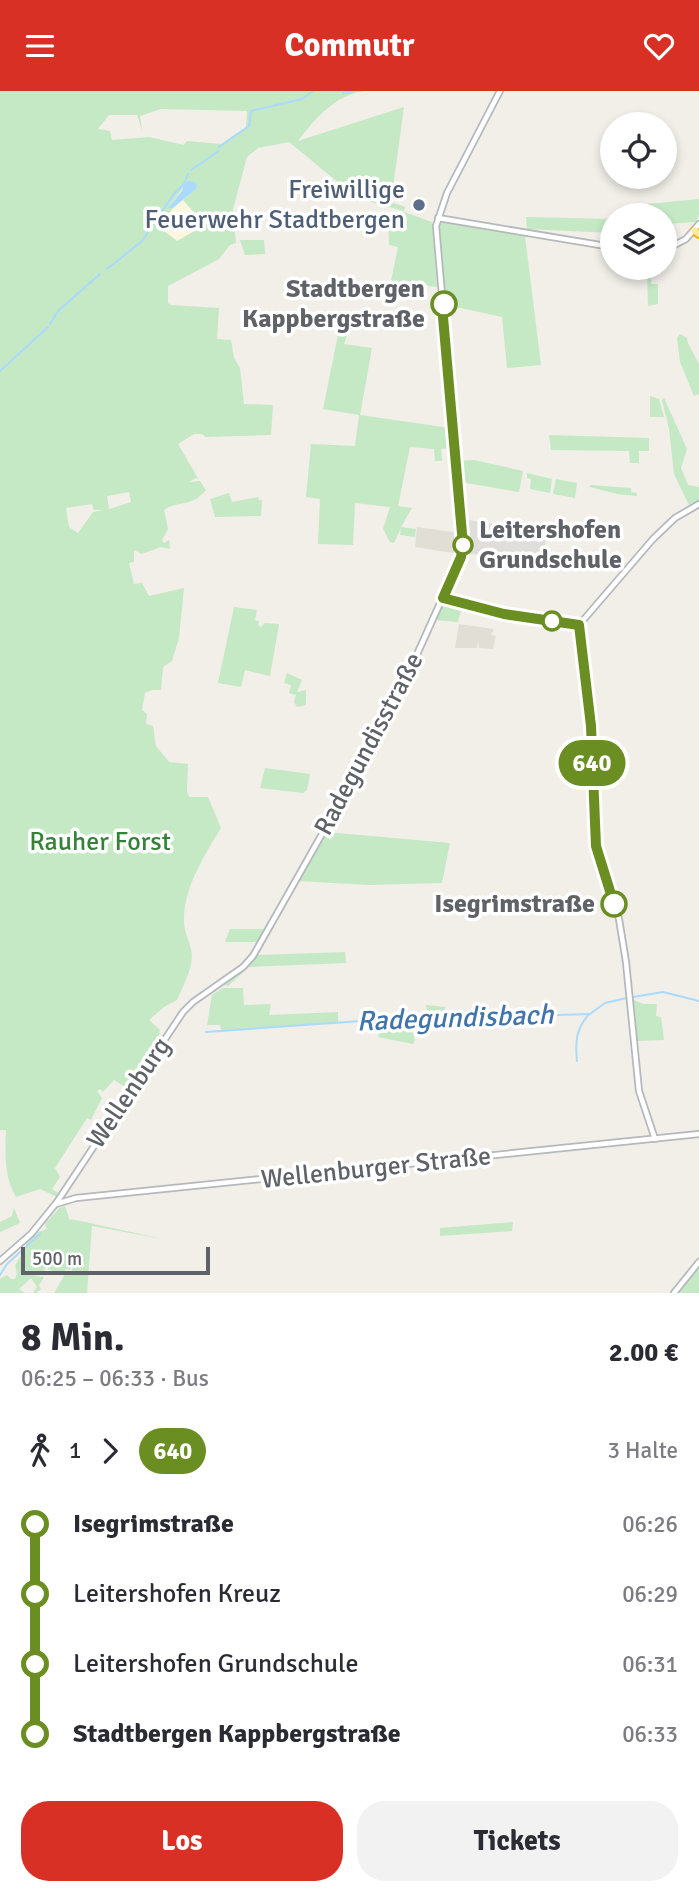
<!DOCTYPE html>
<html lang="de">
<meta charset="utf-8">
<style>
:root{--surface:#fff;--page:#f2f2f3;--text:#2b2b33;--muted:#7c7c81;--accent:#d93025}
body{margin:0;font-family:Signika,sans-serif;background:var(--page);color:var(--text);height:100vh;display:flex;flex-direction:column;font-size:26px;white-space:nowrap}
*{box-sizing:border-box;margin:0}
p{font-size:23px;color:var(--muted)}
.icon{flex:none;width:38px;height:38px;fill:none;stroke:currentColor;stroke-width:2;stroke-linecap:round;stroke-linejoin:round}
.map{position:relative;height:1202px;overflow:hidden}
.sheet{display:flex;flex-direction:column;background:var(--surface);flex:1}
.sheet>*{flex:none}
.badge{padding:0 14px;border-radius:23px;font-size:24px;line-height:46px}
.controls{position:absolute;left:600px;top:21px;display:grid;gap:14px}
.controls a{display:grid;place-items:center;width:77px;height:77px;border-radius:50%;background:var(--surface);box-shadow:0 4px 10px #0003;font-size:35px}
.scale{position:absolute;left:21px;bottom:18px;width:189px;box-sizing:border-box;padding-left:7px;border:4px solid #5f6368;border-top:0;font-size:19px;line-height:24px;white-space:nowrap;color:#5f6368;-webkit-text-stroke:5px #fff;paint-order:stroke}
.map>.badge{position:absolute;translate:-50% -50%;box-shadow:0 0 0 4px #fff}
.legs{display:flex;align-items:center;gap:10px;height:77px;padding:0 21px;font-size:23px}
.legs p{margin-inline-start:auto}
.head{display:flex;align-items:center;justify-content:space-between;height:119px;padding:0 21px}
h1{font-size:38px;font-weight:700;line-height:52px}
.button{display:flex;gap:14px;margin-top:auto;padding:14px 21px}
.button a{flex:1;height:80px;border-radius:28px;background:var(--accent);color:#fff;font-size:28px;font-weight:700;line-height:80px;text-align:center}
.button a+a{background:var(--page);color:var(--text)}
ul{padding:0 21px;list-style:none}
li{display:flex;align-items:center;gap:24px;height:70px;font-size:26px}
li i{display:grid;place-items:center;width:10px;height:100%;margin:0 9px;background:currentColor}
li i::after{content:'';width:18px;height:18px;margin:-9px;border:5px solid;border-radius:50%;background:var(--surface)}
li p{margin-inline-start:auto}
li:first-child i{background:linear-gradient(#0000 50%,currentColor 0)}
li:last-child i{background:linear-gradient(currentColor 50%,#0000 0)}
header{display:flex;justify-content:space-between;align-items:center;height:91px;padding:0 21px;background:var(--accent);color:#fff;font-size:32px;font-weight:700}
.map>svg:first-child{display:block}
.commercial{fill:#fef7e0}
.industrial{fill:#e0deda}
.education{fill:#e1ded6}
.green{fill:#c5e8c5;fill-rule:evenodd}
.water{fill:#aadaff}
.lines{fill:none;stroke-linecap:round;stroke-linejoin:round}
.stream{stroke:#aadaff;stroke-width:2}
.tertiary-casing{stroke:#b5b8bc;stroke-width:8}
.trunk-casing{stroke:#f9ab00;stroke-width:10}
.tertiary{stroke:#fff;stroke-width:4.5}
.trunk{stroke:#feeaa1;stroke-width:6}
.line-1-casing{stroke:#fff;stroke-width:16}
.line-1{stroke:#6b8e23;stroke-width:10}
.service-dot{fill:#5c6f8a;stroke:#fff;stroke-width:2.5}
.stop-1-dot{fill:#fff;stroke:#6b8e23;stroke-width:3.5}
.labels{text-anchor:middle;dominant-baseline:central;stroke-width:7;stroke-linejoin:round;paint-order:stroke}
.service-label{font-size:26px;fill:#4e5e75;stroke:#fff;text-anchor:end}
.stop-label{font-size:26px;font-weight:bold;fill:#5f6368;stroke:#fff;text-anchor:end}
.street-label{font-size:26px;fill:#5f6368;stroke:#fff}
.park-label{font-size:26px;fill:#348238;stroke:#fff}
.water-label{font-size:28px;font-style:italic;fill:#4174aa;stroke:#fff}
</style>
<header><svg class="icon" aria-label="menu" viewBox="0 0 24 24"><path d="M4 6h16M4 12h16M4 18h16"/></svg>Commutr<svg class="icon" aria-label="heart" viewBox="0 0 24 24"><path d="M12 20l-8-8c-3-5 5-10 8-4 3-6 11-1 8 4z"/></svg></header>
<div class="map">
<svg width="699" height="1202" viewBox="0 0 699 1202">
<rect width="100%" height="100%" fill="#f1efe8"/>
<path class="commercial" d="M183,109L205,134L177,150L159,136L173,117Z"/>
<path class="industrial" d="M463,428L547,442L542,473L465,462Z"/>
<g class="education">
<path d="M417,436L459,442V463L415,456Z"/>
<path d="M459,533L494,538L491,544L496,545L493,558L479,557L478,549L477,557H455Z"/>
</g>
<g class="green">
<path d="M0,0H363C334,5 314,29 298,50L404,16L391,111L405,116L404,120L371,111L339,92L289,51L258,57L247,66L233,118L236,152L230,154L219,168L168,195V212L171,214L219,217L217,248L231,249L234,267L240,277L244,313L273,314L271,344L206,346L202,343H194L178,353L199,389L196,387L189,391L200,390L206,399C191,417 178,409 164,419L168,438L162,449L164,452L169,449L170,458L161,456L142,463L134,459V471L129,472L134,493L142,492L149,505L184,497L179,547L172,570L163,576L161,599H152L145,602L142,619L147,623L146,633L153,635L156,655L169,671L188,673L187,700L189,706H208L221,737C205,763 185,795 184,826C183,838 188,847 191,858C195,875 183,894 177,909L164,916L149,929L160,939L157,951L127,997L114,989L103,1001L100,998L97,1000L102,1007L91,1029L87,1027L55,1077L60,1086L52,1098L58,1102L57,1106L40,1098L16,1106C4,1085 5,1063 6,1039H0ZM161,18L247,20L246,36L221,53L187,50L184,54L149,46L112,49L110,40L98,38L109,24H137L142,40L140,25ZM184,93L196,98L183,109L205,134L177,150L159,136L173,117H169C173,108 181,103 184,93ZM129,401L131,411L109,418L107,405ZM92,413L94,419H104L93,421L78,442L69,436L66,417Z"/>
<path d="M699,108V124L696,131L665,133V124H647V113Z"/>
<path d="M404,121L432,131L437,196L391,190L398,156L389,154L388,128Z"/>
<path d="M526,126L612,128V142L527,138Z"/>
<path d="M446,130L485,139L515,141L525,145L541,274L507,277L502,226L447,214L438,151L440,133Z"/>
<path d="M240,149H264L265,163L245,164Z"/>
<path d="M647,177H652L651,193H658V213L648,215Z"/>
<path d="M339,239L348,241L344,253L372,257L360,324L450,337L452,357L441,358L442,370H435L434,358L410,356L398,415L412,417L401,436L416,438L415,446L400,444L401,437L394,452L390,451L383,438L390,416L355,412L353,454L318,453L320,408L306,406L311,353L355,355L359,324L323,318Z"/>
<path d="M680,243L687,247L688,252L699,273V303L694,305L680,271L677,247Z"/>
<path d="M650,305L659,308L664,326H650Z"/>
<path d="M664,307L687,358L681,377L688,394L699,396V409L689,414L674,383L669,338L662,309Z"/>
<path d="M549,344L649,347V360H639V372H630L629,360L551,359Z"/>
<path d="M474,369L523,380L519,401L460,391L458,370Z"/>
<path d="M527,382L552,388L550,402L530,398L531,388L527,387Z"/>
<path d="M556,388L577,392L575,407L553,403Z"/>
<path d="M590,394L631,397V401L637,402V405L617,403L590,396Z"/>
<path d="M229,402L232,411L258,406L259,409H262L261,425L215,426L210,408Z"/>
<path d="M444,511L462,515L458,531L435,529Z"/>
<path d="M234,516L257,519L255,529L259,530L258,534L261,536L265,532L279,533L270,585L245,579L241,596L218,592Z"/>
<path d="M287,582L302,589L297,601L306,599V614L297,616L294,611L296,604L289,602L291,594L284,592Z"/>
<path d="M265,677L310,683L307,699L303,702L260,697Z"/>
<path d="M326,741L450,752L442,792L369,794L297,790Z"/>
<path d="M230,838H266L259,851H225Z"/>
<path d="M345,861L346,872L249,876L228,895L224,894L248,875L257,864Z"/>
<path d="M223,897H243L244,914L271,913L269,924L338,921V932L221,939L220,934H207L212,904Z"/>
<path d="M632,908L643,913H657L656,925L661,926L664,949L636,950Z"/>
<path d="M426,914L445,916V927H428Z"/>
<path d="M408,926L415,949L413,953L378,946L384,927Z"/>
<path d="M65,1115L70,1130L71,1128L163,1148L92,1135L87,1202H54L67,1180L71,1181L74,1175L73,1173L70,1179L66,1178L61,1184L47,1177L52,1164L58,1160L52,1161L42,1184L33,1185L44,1186L39,1194L41,1198L36,1202H33L37,1196L31,1187L19,1198L25,1202H0V1188L7,1184L11,1188H15L17,1183L15,1174L27,1156L25,1152L38,1141L47,1138L45,1133L59,1117Z"/>
<path d="M14,1117L20,1132L0,1141V1131L12,1125Z"/>
<path d="M513,1131L512,1140L440,1145V1137Z"/>
<path d="M699,1175V1202H677Z"/>
</g>
<path class="water" d="M188,90L195,91L197,94L196,98L173,117H168L182,100L184,93Z"/>
<g class="lines">
<g class="stream">
<path d="M343,2L355,0"/>
<path d="M219,56L249,35L251,20L302,8L313,0"/>
<path d="M191,79L219,60"/>
<path d="M107,178L142,150L173,104L184,93L188,83"/>
<path d="M50,233L58,220L100,183"/>
<path d="M0,280L48,236"/>
<path d="M633,906L663,901L699,910"/>
<path d="M206,941L447,924L493,926L590,923L605,912L627,907"/>
<path d="M577,970C575,951 576,938 589,923"/>
<path d="M0,1184L7,1173L40,1143"/>
</g>
<defs>
<g id="tertiary">
<path d="M438,127L612,156"/>
<path d="M665,159L686,148L699,133"/>
<path d="M443,507L504,523L579,534"/>
<path d="M579,534L591,636L596,755L619,828L626,871L639,1000L655,1048"/>
<path d="M579,534L653,448L675,427L699,413"/>
<path d="M56,1113L76,1107L699,1043"/>
<path d="M0,1170L31,1143L57,1111L183,921L193,911L243,876L253,865L391,621L455,479L462,461L463,446L436,135L447,102L500,0"/>
<path d="M674,1202L699,1171"/>
</g>
<path id="trunk" d="M695,140L699,143"/>
</defs>
<use href="#tertiary" class="tertiary-casing"/>
<use href="#trunk" class="trunk-casing"/>
<use href="#tertiary" class="tertiary"/>
<use href="#trunk" class="trunk"/>
</g>
<g class="lines">
<defs>
<path id="line-1" d="M444,213L443,226L463,454L461,466L443,507L504,523L579,534L591,635L596,755L614,813"/>
</defs>
<use href="#line-1" class="line-1-casing"/>
<use href="#line-1" class="line-1"/>
</g>
<circle class="service-dot" cx="419" cy="114" r="7"/>
<g class="stop-1-dot">
<circle cx="444" cy="213" r="12"/>
<circle cx="463" cy="454" r="9"/>
<circle cx="552" cy="530" r="9"/>
<circle cx="614" cy="813" r="12"/>
</g>
<g class="labels">
<g class="service-label">
<text x="405" y="99">Freiwillige<tspan x="405" dy="30">Feuerwehr Stadtbergen</tspan></text>
</g>
<g class="stop-label">
<text x="425" y="198">Stadtbergen<tspan x="425" dy="30">Kappbergstraße</tspan></text>
<text x="479" y="439" text-anchor="start">Leitershofen<tspan x="479" dy="30">Grundschule</tspan></text>
<text x="595" y="813">Isegrimstraße</text>
</g>
<g class="street-label">
<text transform="translate(369 653) rotate(-62)">Radegundisstraße</text>
<text transform="translate(129 1002) rotate(-56)">Wellenburg</text>
<text transform="translate(376 1077) rotate(-6)">Wellenburger Straße</text>
</g>
<g class="park-label">
<text x="100" y="751">Rauher Forst</text>
</g>
<g class="water-label">
<text transform="translate(455 927) rotate(-2)">Radegundisbach</text>
</g>
</g>
</svg>
<div class="controls">
<a><svg class="icon" aria-label="locate" viewBox="0 0 24 24"><circle cx="12" cy="12" r="6"/><path d="M12 2v4M12 18v4M2 12h4M18 12h4"/></svg></a>
<a><svg class="icon" aria-label="layers" viewBox="0 0 24 24"><path d="M12 4l9 5-9 5-9-5zM3 14l9 5 9-5"/></svg></a>
</div>
<div class="scale">500 m</div>
<b class="badge" style="left:592px;top:672px;background:#6b8e23;color:#fff">640</b>
</div>
<section class="sheet">
<div class="head"><div><h1>8 Min.</h1><p>06:25 – 06:33 · Bus</p></div><b>2.00 €</b></div>
<div class="legs"><svg class="icon" aria-label="walk" viewBox="0 0 24 24"><circle cx="13" cy="4" r="2"/><path d="M13 8l-2 6 4 7M11 14l-3 7M7 12l3-4h3l4 4"/></svg>1<svg class="icon" aria-label="forward" viewBox="0 0 24 24"><path d="M9 5l7 7-7 7"/></svg><b class="badge" style="background:#6b8e23;color:#fff">640</b><p>3 Halte</p></div>
<ul>
<li><i style="color:#6b8e23"></i><b>Isegrimstraße</b><p>06:26</p></li>
<li><i style="color:#6b8e23"></i><span>Leitershofen Kreuz</span><p>06:29</p></li>
<li><i style="color:#6b8e23"></i><span>Leitershofen Grundschule</span><p>06:31</p></li>
<li><i style="color:#6b8e23"></i><b>Stadtbergen Kappbergstraße</b><p>06:33</p></li>
</ul>
<div class="button"><a>Los</a><a>Tickets</a></div>
</section>
